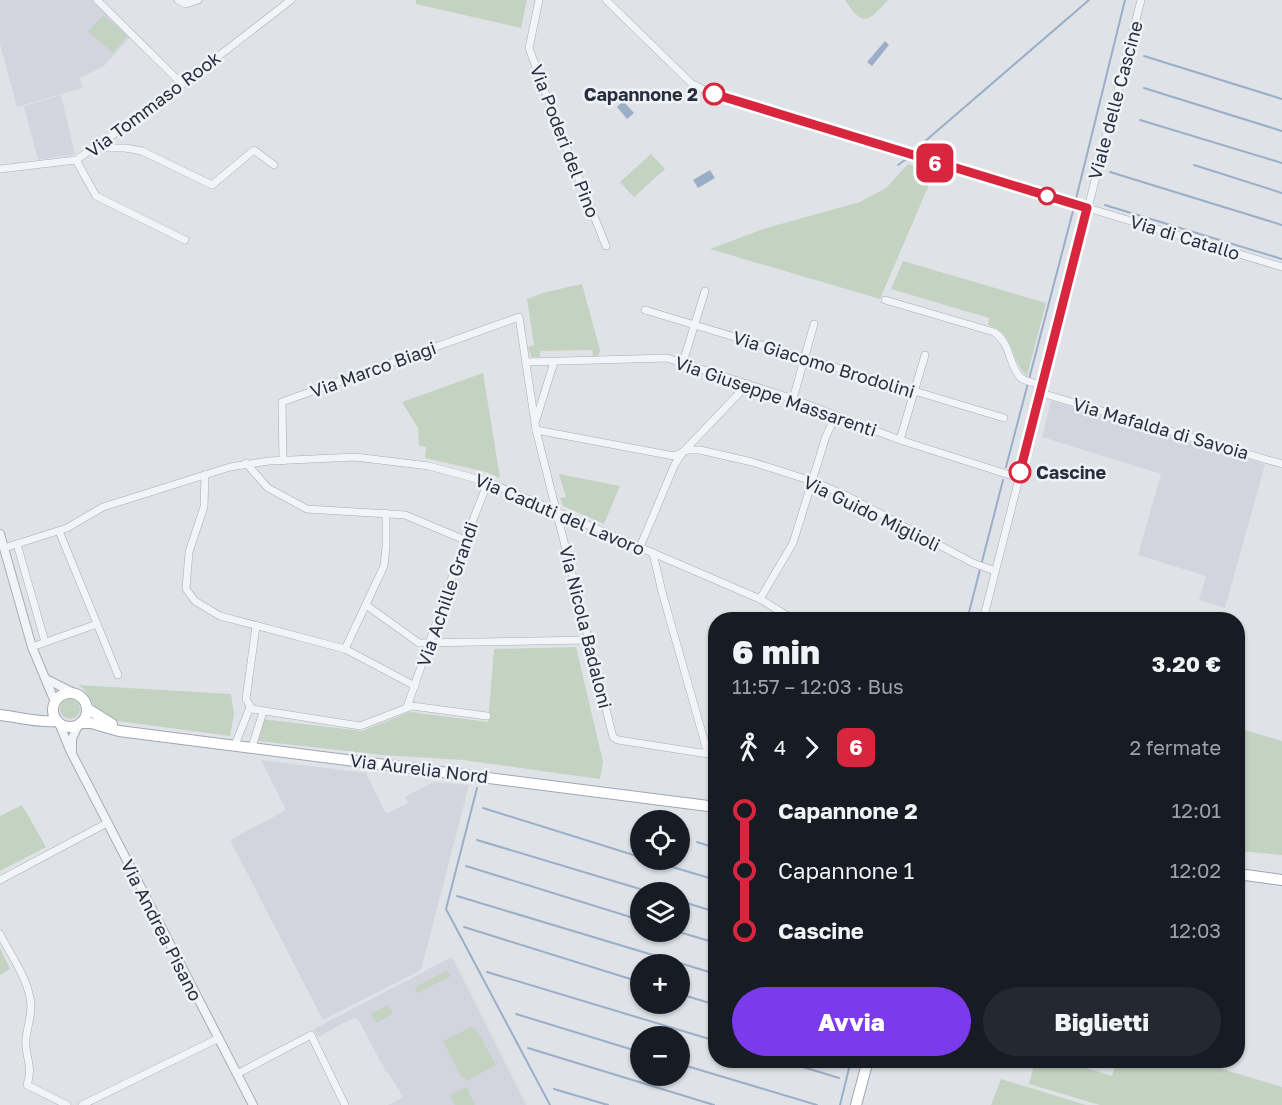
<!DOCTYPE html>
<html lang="it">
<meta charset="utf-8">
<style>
:root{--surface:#171b24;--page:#242831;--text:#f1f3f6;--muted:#9ea1a6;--accent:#7c3aed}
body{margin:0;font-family:"Golos Text",sans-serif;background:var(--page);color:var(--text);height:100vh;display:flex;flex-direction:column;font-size:22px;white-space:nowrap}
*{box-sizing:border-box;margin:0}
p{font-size:20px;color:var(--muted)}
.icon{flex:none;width:33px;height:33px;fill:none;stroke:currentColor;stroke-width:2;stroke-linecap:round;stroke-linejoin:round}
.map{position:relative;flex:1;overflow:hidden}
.side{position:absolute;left:708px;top:612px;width:537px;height:456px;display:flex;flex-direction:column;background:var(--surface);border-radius:24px;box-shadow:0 2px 4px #0004}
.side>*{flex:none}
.badge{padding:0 12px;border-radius:9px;font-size:21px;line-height:39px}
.controls{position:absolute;left:630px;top:810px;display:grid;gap:12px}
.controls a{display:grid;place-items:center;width:60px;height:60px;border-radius:50%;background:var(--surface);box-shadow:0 2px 4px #0004;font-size:30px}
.map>.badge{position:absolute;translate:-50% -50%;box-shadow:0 0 0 3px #fff}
.legs{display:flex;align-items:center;gap:9px;height:66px;padding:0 24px;font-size:20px}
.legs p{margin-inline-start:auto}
.head{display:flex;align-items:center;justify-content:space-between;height:102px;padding:0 24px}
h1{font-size:33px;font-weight:800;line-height:45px}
.primary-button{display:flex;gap:12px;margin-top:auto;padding:12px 24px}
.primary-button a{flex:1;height:69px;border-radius:36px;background:var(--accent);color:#fff;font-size:24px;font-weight:800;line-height:69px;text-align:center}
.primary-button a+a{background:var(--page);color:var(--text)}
ul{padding:0 24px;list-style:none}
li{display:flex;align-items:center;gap:21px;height:60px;font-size:22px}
li i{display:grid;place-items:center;width:9px;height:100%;margin:0 8px;background:currentColor}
li i::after{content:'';width:15px;height:15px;margin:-8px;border:4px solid;border-radius:50%;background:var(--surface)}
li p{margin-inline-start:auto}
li:first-child i{background:linear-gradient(#0000 50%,currentColor 0)}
li:last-child i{background:linear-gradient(currentColor 50%,#0000 0)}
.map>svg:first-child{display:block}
.built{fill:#d2d5dd}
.green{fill:#c4d2c1}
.water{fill:#9baec8}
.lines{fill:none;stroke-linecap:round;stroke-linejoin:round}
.stream{stroke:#9baec8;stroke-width:2}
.minor-casing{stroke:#a8adb6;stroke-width:8}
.tertiary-casing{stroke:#a8adb6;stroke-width:10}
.primary-casing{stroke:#9fa6b4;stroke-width:12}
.minor{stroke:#f2f4f7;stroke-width:7}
.tertiary{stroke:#f2f4f7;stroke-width:8}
.primary{stroke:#fff;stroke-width:10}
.line-1-casing{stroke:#fff;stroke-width:14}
.line-1{stroke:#d7263d;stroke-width:9}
.stop-1-dot{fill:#fff;stroke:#d7263d;stroke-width:3}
.labels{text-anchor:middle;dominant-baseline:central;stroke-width:5;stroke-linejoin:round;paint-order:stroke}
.stop-label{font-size:18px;font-weight:bold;fill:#283040;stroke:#eff2f6;text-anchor:end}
.street-label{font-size:18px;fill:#283040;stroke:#eff2f6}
</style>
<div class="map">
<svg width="1282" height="1105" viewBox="0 0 1282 1105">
<rect width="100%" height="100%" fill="#dfe3e8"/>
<g class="built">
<path d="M0,0H94L131,36L103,67L80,78L82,88L17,107L0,44Z"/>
<path d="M61,95L75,154L38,160L24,106Z"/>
<path d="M1051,401L1265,464L1225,608L1199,600L1206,576L1138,555L1161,474L1042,437Z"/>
<path d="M261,760L366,773L386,814L408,803L405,797L434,782L469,785L421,970L323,1020L230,840L286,810Z"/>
<path d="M452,957L526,1105H388L403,1097L388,1072H386L358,1019L353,1018L318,1037L314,1029Z"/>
</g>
<g class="green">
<path d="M416,0H527L521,28L416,4Z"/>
<path d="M845,0H888C868,22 863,28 845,0Z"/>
<path d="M103,15L127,36L113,53L88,32Z"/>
<path d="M651,154L665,169L634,197L620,182Z"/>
<path d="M908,164L934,173L880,299L710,249L763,229L860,202L886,188Z"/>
<path d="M903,261L1046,303L1027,376C1009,360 1017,334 988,325L989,318L891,289Z"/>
<path d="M582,284L600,350L598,357H593L592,350L540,351V357H531L528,347L534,345L527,299L546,292Z"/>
<path d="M483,373L500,478L486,472L425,458L426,447L419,446L418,428L402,402Z"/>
<path d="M559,474L620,486L604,524L563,506L560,498L566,497Z"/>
<path d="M576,647L603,762L600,779L463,760L383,755L258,741L262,719L362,731L410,712L488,722L494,649Z"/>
<path d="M78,685L231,694L234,714L230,736L118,721C113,720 107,719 103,716C91,708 91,692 78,685Z"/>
<circle cx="70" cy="709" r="10"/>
<path d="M1238,728L1282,741V855L1238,851Z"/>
<path d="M22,805L46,847L0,871V816Z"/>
<path d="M0,948L10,969L0,975Z"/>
<path d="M446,971L451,976L417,993L415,988L417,986Z"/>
<path d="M388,1005L393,1014L376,1023L371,1014Z"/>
<path d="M471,1027L476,1029L496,1065L466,1081L464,1077L462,1078L443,1041Z"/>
<path d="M1035,1061H1064L1112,1076L1117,1061H1196L1282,1087V1105H1100L1029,1084Z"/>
<path d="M1001,1079L1086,1105H991Z"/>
<path d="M466,1087L475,1105H455L450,1095Z"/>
</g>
<g class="water">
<path d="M885,41L889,45L872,66L867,62Z"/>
<path d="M623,101L634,113L627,119L617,107Z"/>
<path d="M710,170L715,178L698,188L693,180Z"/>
</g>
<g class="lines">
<g class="stream">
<path d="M1144,56L1282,99"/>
<path d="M1144,88L1282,131"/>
<path d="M1140,120L1282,163"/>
<path d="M916,149L1089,0"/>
<path d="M898,165L905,160"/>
<path d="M1194,165L1282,193"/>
<path d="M1110,172L1282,225"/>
<path d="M1076,199L1125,0"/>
<path d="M1105,205L1282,259"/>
<path d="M1006,467L1073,211"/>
<path d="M967,620L1003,480"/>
<path d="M477,788L446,909L550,1105"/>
<path d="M483,808L640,857"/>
<path d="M714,816H716"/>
<path d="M477,840L650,892"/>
<path d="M697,842L716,848"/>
<path d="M649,860L716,880"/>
<path d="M466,866L640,920"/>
<path d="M457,896L716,974"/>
<path d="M680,901L716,912"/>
<path d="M464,927L640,982"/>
<path d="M679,932L716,943"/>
<path d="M487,972L716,1041"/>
<path d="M680,994L716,1005"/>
<path d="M516,1014L640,1052"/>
<path d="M528,1048L714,1105"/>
<path d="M780,1060L839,1078"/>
<path d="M680,1064L817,1105"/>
<path d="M554,1089L608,1105"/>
<path d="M840,1105L851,1060"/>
</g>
<defs>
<g id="minor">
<path d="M97,0L181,83"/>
<path d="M178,0L186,4L198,0"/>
<path d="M539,0L529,48L554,116L606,246"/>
<path d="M606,0L691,83L710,93L1282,267"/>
<path d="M98,148H125L142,151L212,185L254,150L274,165"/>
<path d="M76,160L96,196L185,240"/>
<path d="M0,169L76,160L150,109L291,0"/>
<path d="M885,300L994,332C1011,343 1008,363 1020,377C1025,382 1036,383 1042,385"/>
<path d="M645,310L1004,418"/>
<path d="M527,362L667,358L793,399L900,440L1019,478"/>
<path d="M683,362L705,291"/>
<path d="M1041,393L1282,464"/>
<path d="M793,399L814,324"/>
<path d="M536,420L554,362"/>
<path d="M536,430L674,456L688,450H700L752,462L812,481L849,497L973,563L995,571"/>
<path d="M900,440L925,355"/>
<path d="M283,461L282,402L519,317L536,430L613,737L618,740L708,754L662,592L653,553"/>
<path d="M246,463L268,488L307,509L405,515L465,540"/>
<path d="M205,475L204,507L189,552L186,589L195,601L220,616L345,649L415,686"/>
<path d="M59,531L118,675"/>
<path d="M17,544L45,642"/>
<path d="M640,547L675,464L683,452L748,384"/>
<path d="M4,548L67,528L103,507L230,467L269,461L355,457L429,466L488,482L760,599L794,620"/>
<path d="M760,599L793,543L826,436L836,415"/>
<path d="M366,605L419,643L589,640"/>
<path d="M983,620L1141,0"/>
<path d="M256,626L246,699L252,709L360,726L412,706L487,716"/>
<path d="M32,647L97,624"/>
<path d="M345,649L384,566L386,547V513"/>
<path d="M407,707L465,540L488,482"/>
<path d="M235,745L250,707"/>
<path d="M252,747L263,712"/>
<path d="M0,880L107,823"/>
<path d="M0,934C11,956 30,981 31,1006C31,1018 27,1028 26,1039C24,1056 34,1065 27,1085L67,1105"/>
<path d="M237,1074L311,1035L345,1105"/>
<path d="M82,1105L219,1038"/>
</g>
<g id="tertiary">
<path d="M0,534L32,647L55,702"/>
<path d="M46,679L74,693"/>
<path d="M59,723L70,750L253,1105"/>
<path d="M72,753V739L78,725"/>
</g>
<g id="primary">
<circle cx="70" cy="710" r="17"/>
<path d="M88,709L112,724"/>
<path d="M0,715C19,717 38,723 57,721"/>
<path d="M81,723H91L119,731L716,807"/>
<path d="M1238,874L1282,880"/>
<path d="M856,1105L868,1060"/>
</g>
</defs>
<use href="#minor" class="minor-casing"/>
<use href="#tertiary" class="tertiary-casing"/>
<use href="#primary" class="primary-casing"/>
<use href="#minor" class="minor"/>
<use href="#tertiary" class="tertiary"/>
<use href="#primary" class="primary"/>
</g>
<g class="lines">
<defs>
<path id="line-1" d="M714,94L1087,208L1020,472"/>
</defs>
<use href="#line-1" class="line-1-casing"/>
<use href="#line-1" class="line-1"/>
</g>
<g class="stop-1-dot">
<circle cx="714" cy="94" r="10"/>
<circle cx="1047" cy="196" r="8"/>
<circle cx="1020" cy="472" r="10"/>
</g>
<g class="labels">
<g class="stop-label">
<text x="698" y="94">Capannone 2</text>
<text x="1036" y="472" text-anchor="start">Cascine</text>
</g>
<g class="street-label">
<text transform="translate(1115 100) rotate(-75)">Viale delle Cascine</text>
<text transform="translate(153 104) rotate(-37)">Via Tommaso Rook</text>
<text transform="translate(565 141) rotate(69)">Via Poderi del Pino</text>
<text transform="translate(1185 237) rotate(17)">Via di Catallo</text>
<text transform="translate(824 364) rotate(17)">Via Giacomo Brodolini</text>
<text transform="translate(373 369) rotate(-20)">Via Marco Biagi</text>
<text transform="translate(776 396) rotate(19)">Via Giuseppe Massarenti</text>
<text transform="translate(1161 428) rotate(16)">Via Mafalda di Savoia</text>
<text transform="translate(872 513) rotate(26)">Via Guido Miglioli</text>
<text transform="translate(560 514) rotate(23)">Via Caduti del Lavoro</text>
<text transform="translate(447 594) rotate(-71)">Via Achille Grandi</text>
<text transform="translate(586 627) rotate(76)">Via Nicola Badaloni</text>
<text transform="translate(419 768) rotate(7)">Via Aurelia Nord</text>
<text transform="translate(162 930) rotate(63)">Via Andrea Pisano</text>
</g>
</g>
</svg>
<div class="controls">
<a><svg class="icon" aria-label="locate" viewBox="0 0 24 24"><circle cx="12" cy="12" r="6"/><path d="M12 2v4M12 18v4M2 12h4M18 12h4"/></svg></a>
<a><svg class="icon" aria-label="layers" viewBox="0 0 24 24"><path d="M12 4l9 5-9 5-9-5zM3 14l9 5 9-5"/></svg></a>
<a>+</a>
<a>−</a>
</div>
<b class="badge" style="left:935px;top:163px;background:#d7263d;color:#fff">6</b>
<section class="side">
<div class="head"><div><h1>6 min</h1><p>11:57 – 12:03 · Bus</p></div><b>3.20 €</b></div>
<div class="legs"><svg class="icon" aria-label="walk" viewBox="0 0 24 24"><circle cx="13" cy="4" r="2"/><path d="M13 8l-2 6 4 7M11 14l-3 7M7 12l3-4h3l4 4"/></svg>4<svg class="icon" aria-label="forward" viewBox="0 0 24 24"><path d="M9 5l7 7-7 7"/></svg><b class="badge" style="background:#d7263d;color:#fff">6</b><p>2 fermate</p></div>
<ul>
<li><i style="color:#d7263d"></i><b>Capannone 2</b><p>12:01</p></li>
<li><i style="color:#d7263d"></i><span>Capannone 1</span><p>12:02</p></li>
<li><i style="color:#d7263d"></i><b>Cascine</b><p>12:03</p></li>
</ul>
<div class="primary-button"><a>Avvia</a><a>Biglietti</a></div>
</section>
</div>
